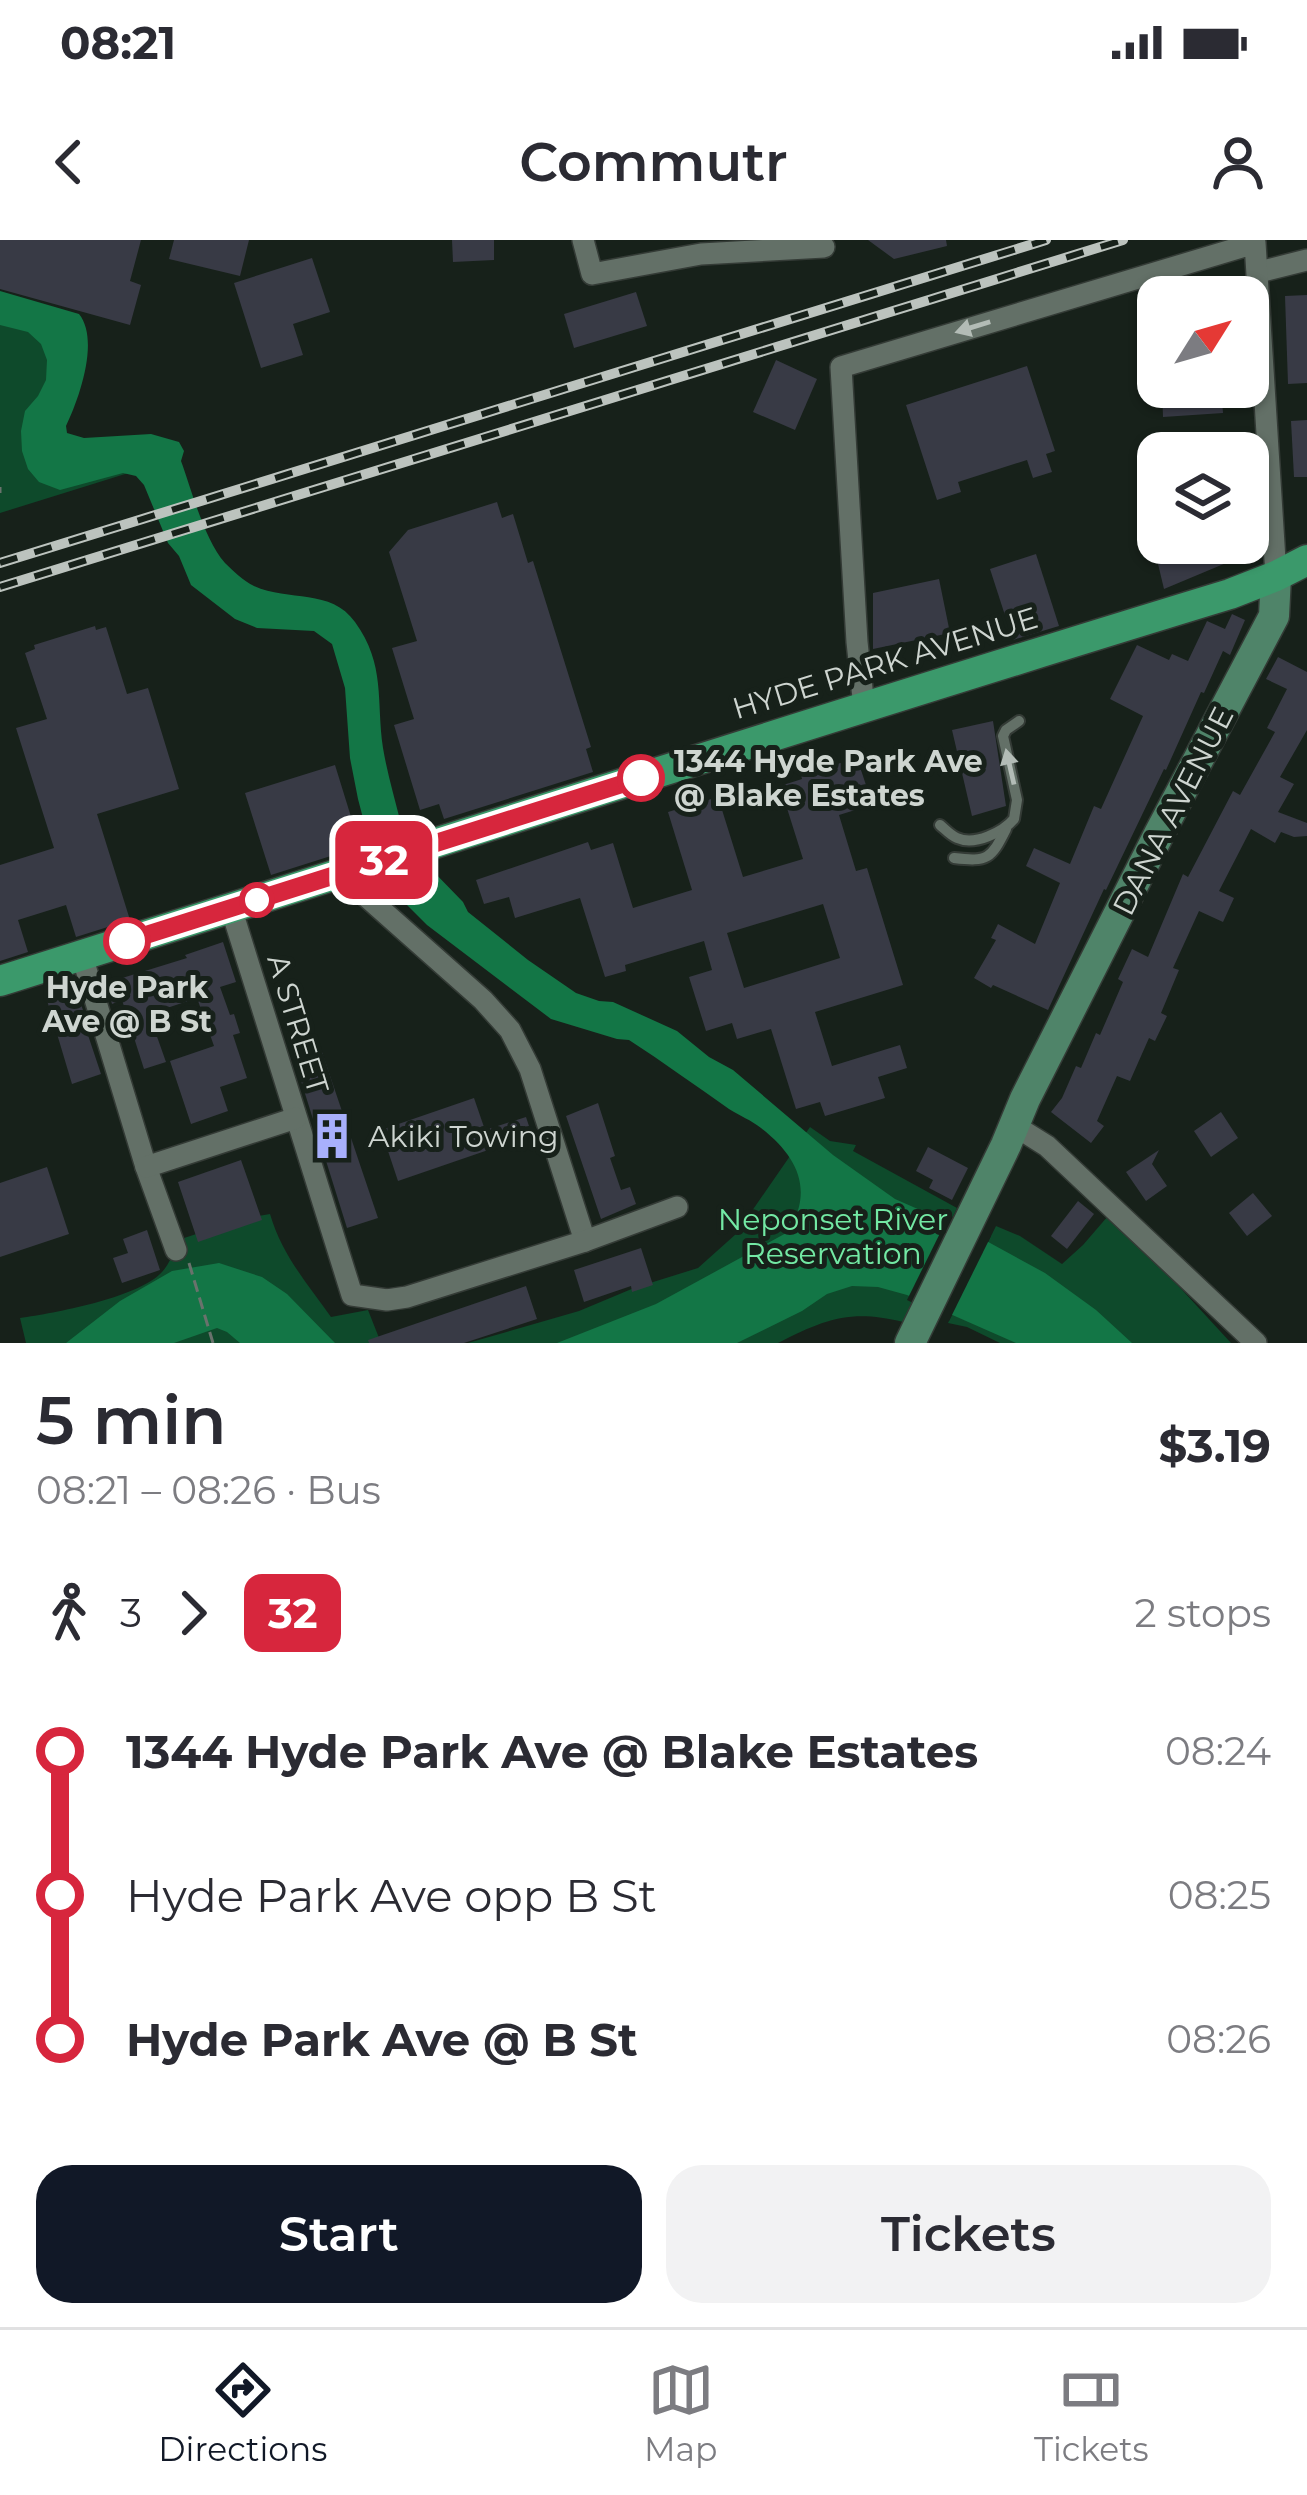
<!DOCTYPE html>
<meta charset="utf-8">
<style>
:root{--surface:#fff;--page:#f2f2f3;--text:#2b2b33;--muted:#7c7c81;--line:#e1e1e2;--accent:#111827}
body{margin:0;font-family:Montserrat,sans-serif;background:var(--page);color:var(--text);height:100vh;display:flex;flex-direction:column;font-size:45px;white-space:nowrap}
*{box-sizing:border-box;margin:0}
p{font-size:39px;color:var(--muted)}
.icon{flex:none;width:66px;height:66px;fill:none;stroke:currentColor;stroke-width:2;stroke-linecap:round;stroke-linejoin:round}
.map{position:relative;height:1103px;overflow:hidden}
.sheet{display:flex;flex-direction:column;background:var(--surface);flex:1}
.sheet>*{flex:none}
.badge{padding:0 24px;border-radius:18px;font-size:42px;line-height:78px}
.needle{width:78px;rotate:53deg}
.fabs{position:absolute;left:1137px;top:36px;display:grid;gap:24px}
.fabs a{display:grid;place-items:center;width:132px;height:132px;border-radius:24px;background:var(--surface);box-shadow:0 3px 9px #0004;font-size:60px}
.map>.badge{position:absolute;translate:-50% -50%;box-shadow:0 0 0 6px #fff}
.legs{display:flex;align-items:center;gap:18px;height:132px;padding:0 36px;font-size:39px}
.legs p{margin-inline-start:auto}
.summary{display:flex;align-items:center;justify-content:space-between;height:204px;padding:0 36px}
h1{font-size:66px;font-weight:600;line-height:90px}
.cta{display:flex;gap:24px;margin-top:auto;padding:24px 36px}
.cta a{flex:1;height:138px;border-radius:36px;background:var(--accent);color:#fff;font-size:48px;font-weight:600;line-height:138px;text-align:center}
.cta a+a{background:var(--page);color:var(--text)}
ul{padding:0 36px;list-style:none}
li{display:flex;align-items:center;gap:42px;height:144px;font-size:45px}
li i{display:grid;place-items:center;width:18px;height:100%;margin:0 15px;background:currentColor}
li i::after{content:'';width:30px;height:30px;margin:-15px;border:9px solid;border-radius:50%;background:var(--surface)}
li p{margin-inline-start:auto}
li:first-child i{background:linear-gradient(#0000 50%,currentColor 0)}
li:last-child i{background:linear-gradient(currentColor 50%,#0000 0)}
.status{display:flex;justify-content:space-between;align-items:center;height:84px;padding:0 60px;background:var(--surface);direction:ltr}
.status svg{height:33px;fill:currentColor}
header{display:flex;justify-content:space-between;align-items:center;height:156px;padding:0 36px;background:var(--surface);font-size:54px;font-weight:600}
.tabs{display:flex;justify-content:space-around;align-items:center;height:168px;border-top:3px solid var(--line);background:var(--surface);font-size:33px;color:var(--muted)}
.tabs a{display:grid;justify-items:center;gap:6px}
.tabs .on{color:var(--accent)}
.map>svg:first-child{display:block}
.green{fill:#0e4a2b}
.water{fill:#137646}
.pier{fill:#17211a}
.building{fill:#383a45;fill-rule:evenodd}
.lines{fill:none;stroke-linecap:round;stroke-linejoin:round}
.lane-casing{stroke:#343b36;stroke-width:14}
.street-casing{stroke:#343b36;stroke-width:24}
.secondary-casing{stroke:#343b36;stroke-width:33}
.primary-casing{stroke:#343b36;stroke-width:33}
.path{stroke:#69726c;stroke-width:3;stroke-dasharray:12 6;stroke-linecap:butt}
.lane{stroke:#637067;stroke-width:10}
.street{stroke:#637067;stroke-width:21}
.secondary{stroke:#4f8469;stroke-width:30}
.primary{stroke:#3b996b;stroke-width:30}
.rail-casing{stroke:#bcc3be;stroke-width:10}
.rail{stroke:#17211a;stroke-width:6;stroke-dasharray:18;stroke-linecap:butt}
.oneway{fill:#b3bcb6}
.line-1-casing{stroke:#fff;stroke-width:27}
.line-1{stroke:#d7263d;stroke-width:18}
.stop-1-dot{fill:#fff;stroke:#d7263d;stroke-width:6}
.labels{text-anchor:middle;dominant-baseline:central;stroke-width:10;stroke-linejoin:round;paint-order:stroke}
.street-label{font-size:30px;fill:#ced5d0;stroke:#17211a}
.stop-label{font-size:30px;font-weight:bold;fill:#ced5d0;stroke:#17211a;text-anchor:start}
.poi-label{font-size:30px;fill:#ced5d0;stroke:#17211a;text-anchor:start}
.park-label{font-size:30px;fill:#73e9a4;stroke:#17211a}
</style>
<div class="status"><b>08:21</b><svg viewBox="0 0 49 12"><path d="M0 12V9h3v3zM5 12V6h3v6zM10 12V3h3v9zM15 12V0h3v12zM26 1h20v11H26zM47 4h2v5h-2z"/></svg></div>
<header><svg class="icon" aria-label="back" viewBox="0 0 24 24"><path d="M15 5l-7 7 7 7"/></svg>Commutr<svg class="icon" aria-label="person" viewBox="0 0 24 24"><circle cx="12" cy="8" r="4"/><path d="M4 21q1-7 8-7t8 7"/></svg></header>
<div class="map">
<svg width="1307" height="1103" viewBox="0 0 1307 1103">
<rect width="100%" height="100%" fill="#17211a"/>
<g class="green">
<path d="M0,80C35,88 47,93 55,129L29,176L138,230L0,273Z"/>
<path d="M810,887L830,901L856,905L853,911L957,968L903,1082C851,1069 825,1079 778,1103H468L579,1071L634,1048L698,1028L736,994Z"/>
<path d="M270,974C282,1015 307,1043 331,1077L368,1070L381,1103H26L20,1078C55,1073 135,1058 160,1034C170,1025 173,1012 178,1000L242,979Z"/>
<path d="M1108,976L1138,1002L1231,1103H1000L967,1087L948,1083L996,986L1020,996L1062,1024L1083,1005Z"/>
</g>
<g class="water">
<path d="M0,51L79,74C100,100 79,159 66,186L67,193L84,198L151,194L179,202L184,211L181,221C192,251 204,299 225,323C233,331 244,341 254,346C289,362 331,348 355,382C386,425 376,461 383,508C387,532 394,556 400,580L410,579L430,628L463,662L468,672L528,720L576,753L599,761L613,762L677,791L709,817L733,830L833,915L895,959L970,992L1045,1033L1096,1070L1132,1103H1016L907,1055L878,1047L852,1046L827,1054L802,1071L737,1103H557L656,1064L788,992C814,950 798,917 761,888C751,880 740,876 729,869C696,846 663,822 629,800L617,799L551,779L427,685L389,647L370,605L358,559L350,518L345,448L332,404L314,391L257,388L235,379L191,345L179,316L168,303L144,245L136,236L123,233L60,250L39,242L28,229L22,211L21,191L25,171L38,156L46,140L47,120L41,104L28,92L0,85Z"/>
<path d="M219,1023L262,1037L287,1054L335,1103H240L227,1092L217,1088L174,1103H66L120,1061L172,1031Z"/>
</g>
<path class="pier" d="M949,975L991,996L949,1081L907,1060Z"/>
<g class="building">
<path d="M0,0H141L130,41L141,45L130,85L0,49Z"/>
<path d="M174,0H249L240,36L169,19Z"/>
<path d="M452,0H494V20L453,22Z"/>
<path d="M868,0H946L947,6L894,19Z"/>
<path d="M312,18L330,72L293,84L303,115L261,128L234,43Z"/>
<path d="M636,52L647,86L574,108L564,74Z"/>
<path d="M1307,55V143L1288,144L1285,56Z"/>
<path d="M776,120L817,139L795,190L753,172Z"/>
<path d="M1027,126L1055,211L1046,214L1052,232L1033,238L1027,220L958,242L961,252L937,260L906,165Z"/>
<path d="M1221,147L1223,173L1163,177L1162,150Z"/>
<path d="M1307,180V237H1294L1291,181Z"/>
<path d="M497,262L502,278L513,274L528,323L533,321L591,507L586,509L593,532L444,579L439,564L420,570L394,485L414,479L392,408L417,401L389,312L408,290Z"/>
<path d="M1153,303H1236L1238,318L1164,349Z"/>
<path d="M1036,314L1059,386L1013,400L990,329Z"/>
<path d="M939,339L950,393L873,409V353Z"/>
<path d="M1232,374L1245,380L1230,415L1223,411L1204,453L1201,452L1166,530L1164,529L1106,650L1104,649L1048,770L993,745L991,748L974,738L996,700L991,698L998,684L1035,704L1060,643L1026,626L1034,608L1070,624L1094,566L1101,569L1143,476L1110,459L1137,405L1169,420L1172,414L1188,421L1207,381L1225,389Z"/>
<path d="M95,386L96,390L106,387L127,454L148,448L179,549L97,574L130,680L76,697L66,665L18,680L28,712L0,721V625L54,608L16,488L47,479L25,413L35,409L34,405Z"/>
<path d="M1278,417L1307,432V490L1280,537L1294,544L1278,572L1307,583V596L1294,597L1281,592L1275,603L1251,589L1219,651L1234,658L1223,682L1199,671L1173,728L1179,730L1161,773L1167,776L1155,801L1149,798L1130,841L1117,836L1097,881L1104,886L1091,903L1051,872L1062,858L1076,826L1081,828L1096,793L1100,795L1123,742L1118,739L1132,709L1148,717L1183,634L1188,637L1233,551L1240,555L1275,492L1267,488L1287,449L1266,439Z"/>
<path d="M993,481L1006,566L972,576L952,490Z"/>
<path d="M857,518L866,545L859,547L865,567L839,575L856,631L867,628L903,745L815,772L832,826L900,805L907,828L878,837L885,858L825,876L820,862L796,869L771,789L737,799L732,783L706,791L689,737L712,730L704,701L625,725L626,731L605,737L580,658L515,678L509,657L484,664L476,640L588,602L591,610L613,603L633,668L692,650L668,572L718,557L743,637L803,619L780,546L802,539L801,535ZM823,664L840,718L744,748L727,693Z"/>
<path d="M335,525L352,580L348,581L356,608L271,635L245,553Z"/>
<path d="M223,702L236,742L220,747L230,775L234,774L240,793L233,795L247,838L220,847L228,871L191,884L170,821L214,806L197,758L149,774L166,822L144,829L122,760L112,764L106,743L187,718L185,715Z"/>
<path d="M72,748L74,754L77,753L84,773L81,774L101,834L72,844L46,757Z"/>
<path d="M319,803L378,978L347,988L292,812Z"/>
<path d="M474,858L485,890L526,877L532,895L398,941L381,890Z"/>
<path d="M598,863L615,916L610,918L621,950L630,947L636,964L601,979L566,876Z"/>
<path d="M1221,872L1238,898L1211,917L1194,891Z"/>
<path d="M928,907L968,928L952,960L929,948L933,940L916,931Z"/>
<path d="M1159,910L1152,924L1167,946L1146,961L1126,932Z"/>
<path d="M241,920L262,980L198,1002L178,942Z"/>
<path d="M47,927L69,994L0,1017V943Z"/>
<path d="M1253,953L1272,976L1247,996L1229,973Z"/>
<path d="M1078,961L1094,974L1067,1009L1051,996Z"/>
<path d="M147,990L160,1030L122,1043L113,1018L128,1013L123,999Z"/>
<path d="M641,1008L653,1045L632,1052L631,1046L584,1062L574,1030Z"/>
<path d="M526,1046L537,1079L464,1103H369L368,1100Z"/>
</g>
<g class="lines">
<defs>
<g id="lane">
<path d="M940,585C945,589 950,595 957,598C975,606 1003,592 1014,579L1017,560L1003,496L1006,490L1019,481"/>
<path d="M954,618C988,622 991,619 1006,589"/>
</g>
<g id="street">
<path d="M583,0L592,34L701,14L824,7"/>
<path d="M1259,32L1307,20"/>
<path d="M864,467L857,402L841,127L1255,3L1276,336"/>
<path d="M341,634L483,760L510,790L530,829L585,1001"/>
<path d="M231,668L352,1055L387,1060L407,1057L585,1001L677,967"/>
<path d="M82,716L146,927L176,1010"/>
<path d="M1015,886L1047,906L1256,1103"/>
<path d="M146,927L296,878"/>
</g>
<path id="secondary" d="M910,1103L1006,905L1025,859L1159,594L1274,376L1276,336"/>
<path id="primary" d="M0,741C410,612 819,479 1230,354L1276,336L1307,320"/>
</defs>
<use href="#lane" class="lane-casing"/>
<use href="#street" class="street-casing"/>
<use href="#secondary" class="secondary-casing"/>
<use href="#primary" class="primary-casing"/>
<g class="path">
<path d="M0,247V253"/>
<path d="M189,1023L213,1103"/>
</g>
<use href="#lane" class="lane"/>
<use href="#street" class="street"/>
<use href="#secondary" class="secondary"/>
<use href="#primary" class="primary"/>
<defs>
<g id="rail">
<path d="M0,323L1046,0"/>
<path d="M0,347L1123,0"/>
</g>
</defs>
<use href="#rail" class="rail-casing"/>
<use href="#rail" class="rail"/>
</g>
<defs><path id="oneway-solid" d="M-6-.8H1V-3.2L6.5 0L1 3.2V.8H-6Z" transform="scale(3)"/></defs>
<g class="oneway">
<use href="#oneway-solid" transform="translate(973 87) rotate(163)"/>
<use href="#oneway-solid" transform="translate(1010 527) rotate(-103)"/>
</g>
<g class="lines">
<defs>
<path id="line-1" d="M127,701L641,538"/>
</defs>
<use href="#line-1" class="line-1-casing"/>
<use href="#line-1" class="line-1"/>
</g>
<defs>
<symbol id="building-bare" viewBox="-9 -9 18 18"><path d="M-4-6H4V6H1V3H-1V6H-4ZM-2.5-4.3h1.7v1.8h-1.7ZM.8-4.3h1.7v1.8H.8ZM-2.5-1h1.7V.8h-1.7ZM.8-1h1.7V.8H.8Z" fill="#a8b0fc" stroke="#17211a" stroke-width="2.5" paint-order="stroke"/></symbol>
</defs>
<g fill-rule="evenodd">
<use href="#building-bare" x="299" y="863" width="66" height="66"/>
</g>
<g class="stop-1-dot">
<circle cx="641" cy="538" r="21"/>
<circle cx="257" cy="660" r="15"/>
<circle cx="127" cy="701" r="21"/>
</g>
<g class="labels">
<g class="street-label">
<text transform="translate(885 423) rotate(-17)">HYDE PARK AVENUE</text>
<text transform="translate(1173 571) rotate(-63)">DANA AVENUE</text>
<text transform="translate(298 784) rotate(73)">A STREET</text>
</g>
<g class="stop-label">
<text x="674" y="521">1344 Hyde Park Ave<tspan x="674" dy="34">@ Blake Estates</tspan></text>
<text x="127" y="747" text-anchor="middle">Hyde Park<tspan x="127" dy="34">Ave @ B St</tspan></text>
</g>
<g class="poi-label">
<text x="368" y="896">Akiki Towing</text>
</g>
<g class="park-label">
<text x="833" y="979">Neponset River<tspan x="833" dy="34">Reservation</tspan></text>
</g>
</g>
</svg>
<div class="fabs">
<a><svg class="needle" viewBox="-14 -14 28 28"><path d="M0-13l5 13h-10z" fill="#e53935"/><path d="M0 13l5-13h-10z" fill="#7c7c81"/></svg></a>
<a><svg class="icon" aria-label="layers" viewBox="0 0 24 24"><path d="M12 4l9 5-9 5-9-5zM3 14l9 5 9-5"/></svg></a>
</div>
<b class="badge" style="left:384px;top:620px;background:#d7263d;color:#fff">32</b>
</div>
<section class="sheet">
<div class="summary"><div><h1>5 min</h1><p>08:21 – 08:26 · Bus</p></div><b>$3.19</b></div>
<div class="legs"><svg class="icon" aria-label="walk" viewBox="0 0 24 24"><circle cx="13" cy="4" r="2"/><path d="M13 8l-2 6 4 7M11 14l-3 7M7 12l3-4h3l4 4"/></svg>3<svg class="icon" aria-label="forward" viewBox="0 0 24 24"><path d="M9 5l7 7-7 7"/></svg><b class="badge" style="background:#d7263d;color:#fff">32</b><p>2 stops</p></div>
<ul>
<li><i style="color:#d7263d"></i><b>1344 Hyde Park Ave @ Blake Estates</b><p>08:24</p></li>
<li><i style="color:#d7263d"></i><span>Hyde Park Ave opp B St</span><p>08:25</p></li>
<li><i style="color:#d7263d"></i><b>Hyde Park Ave @ B St</b><p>08:26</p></li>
</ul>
<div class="cta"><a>Start</a><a>Tickets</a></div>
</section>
<nav class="tabs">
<a class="on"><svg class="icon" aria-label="directions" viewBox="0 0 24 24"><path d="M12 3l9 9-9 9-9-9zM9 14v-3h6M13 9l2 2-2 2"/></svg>Directions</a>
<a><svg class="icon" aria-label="map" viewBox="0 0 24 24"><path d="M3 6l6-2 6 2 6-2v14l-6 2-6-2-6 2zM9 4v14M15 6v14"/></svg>Map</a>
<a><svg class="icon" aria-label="tickets" viewBox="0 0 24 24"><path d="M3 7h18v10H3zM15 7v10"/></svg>Tickets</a>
</nav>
